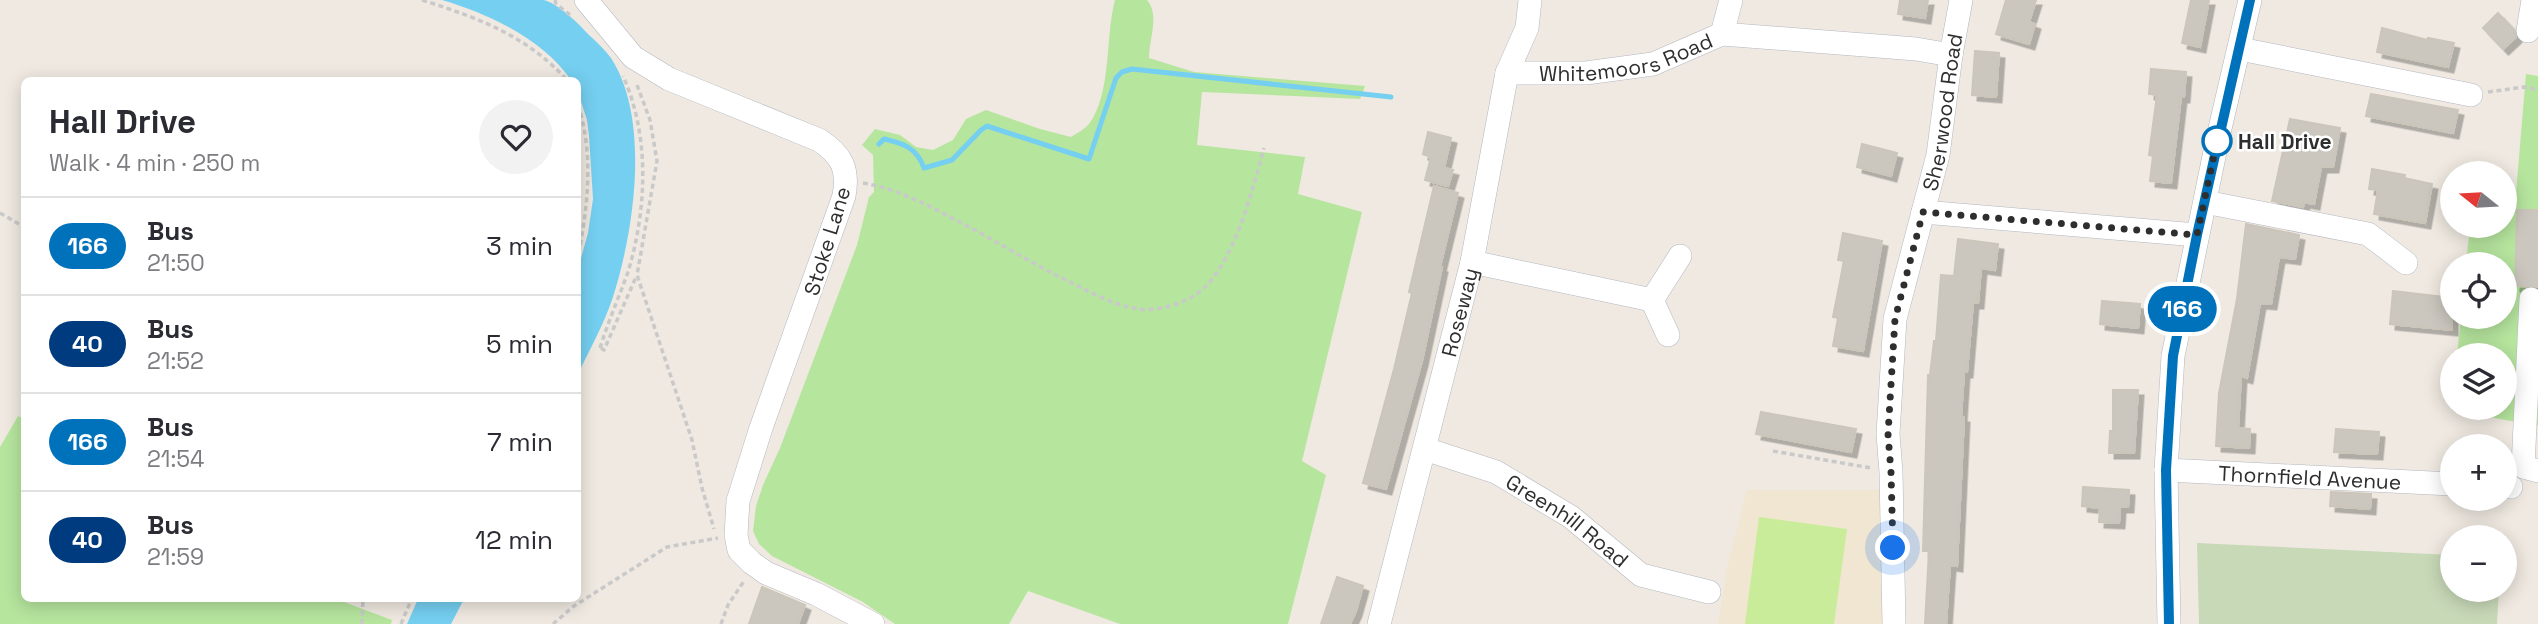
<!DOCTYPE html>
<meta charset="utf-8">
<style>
:root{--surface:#fff;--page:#f2f2f3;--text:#2b2b33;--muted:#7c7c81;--line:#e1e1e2}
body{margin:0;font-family:"Space Grotesk",sans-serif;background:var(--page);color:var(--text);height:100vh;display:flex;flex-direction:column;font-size:26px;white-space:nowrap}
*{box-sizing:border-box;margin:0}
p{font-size:23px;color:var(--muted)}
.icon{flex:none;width:38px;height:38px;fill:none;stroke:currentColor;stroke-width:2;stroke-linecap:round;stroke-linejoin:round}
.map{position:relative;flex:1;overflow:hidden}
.side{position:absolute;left:21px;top:77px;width:560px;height:525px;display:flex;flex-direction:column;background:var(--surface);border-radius:10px;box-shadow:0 4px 18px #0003}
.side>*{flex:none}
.badge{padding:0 14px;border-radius:23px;font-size:24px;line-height:46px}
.needle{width:46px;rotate:288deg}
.buttons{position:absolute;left:2440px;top:161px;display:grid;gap:14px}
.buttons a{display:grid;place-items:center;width:77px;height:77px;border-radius:50%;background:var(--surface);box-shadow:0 4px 18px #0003;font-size:35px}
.you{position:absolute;width:35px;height:35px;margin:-18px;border:5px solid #fff;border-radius:50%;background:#1a73e8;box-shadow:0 0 0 10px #1a73e833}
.map>.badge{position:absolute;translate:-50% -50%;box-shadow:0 0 0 4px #fff}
.round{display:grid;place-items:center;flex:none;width:74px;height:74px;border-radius:37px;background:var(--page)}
.overview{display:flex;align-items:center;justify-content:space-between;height:119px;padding:0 28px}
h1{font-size:33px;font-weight:700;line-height:52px}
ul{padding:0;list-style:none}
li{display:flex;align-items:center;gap:21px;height:98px;padding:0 28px;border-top:2px solid var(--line)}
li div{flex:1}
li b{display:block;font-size:26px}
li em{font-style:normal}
li .badge{min-width:77px;font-weight:700;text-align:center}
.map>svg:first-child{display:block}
.education{fill:#f0e6d1}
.green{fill:#b6e59e}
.cemetery{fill:#c8d9b8}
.pitch{fill:#c9ec9a}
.water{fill:#75cff0}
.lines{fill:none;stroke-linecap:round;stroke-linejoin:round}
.stream{stroke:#75cff0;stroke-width:5}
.building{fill:#cbc7bf;stroke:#cbc5ba;stroke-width:2;filter:url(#shadow)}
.minor-casing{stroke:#b4b7c1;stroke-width:24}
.path{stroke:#c9c9c9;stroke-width:3.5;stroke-dasharray:5 3.5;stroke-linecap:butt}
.minor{stroke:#fff;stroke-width:23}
.line-casing{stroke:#fff;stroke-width:16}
.line{stroke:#0072bc;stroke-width:10}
.walk{stroke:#2e2e2e;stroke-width:7;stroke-dasharray:0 12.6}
.stop-dot{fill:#fff;stroke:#0072bc;stroke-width:3.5}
.labels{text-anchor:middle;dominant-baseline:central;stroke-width:5;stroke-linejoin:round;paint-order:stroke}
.street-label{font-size:21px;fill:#2e2e2e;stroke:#fff}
.stop-label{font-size:21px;font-weight:bold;fill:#2e2e2e;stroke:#fff;text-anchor:start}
</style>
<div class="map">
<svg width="2538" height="624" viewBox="0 0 2538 624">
<defs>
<filter id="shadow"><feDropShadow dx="5.5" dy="5.5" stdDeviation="0" flood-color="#0004"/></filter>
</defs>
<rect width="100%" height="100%" fill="#efe9e1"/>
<path class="education" d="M1747,490H1883V624H1718L1727,568Z"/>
<g class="green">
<path d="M1115,0H1147C1160,15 1149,39 1149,58L1194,72L1365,86L1360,99L1202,92L1197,145L1305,157L1298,194L1362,212L1302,461L1326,475L1288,624H1120L1028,591L1009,624H895L863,602L772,556L759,544L753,531L756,506L763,485L780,448L857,245L869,197L874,192L873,155L862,145L875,129L900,135L916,147L933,150L953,140L966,119L986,110L1040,129L1071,137C1077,133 1085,129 1089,124C1112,93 1105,36 1115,0Z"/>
<path d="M2526,74L2538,76V426L2452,410V408H2504V355H2457L2461,317H2504V264H2466L2470,226H2504V205H2515Z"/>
<path d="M18,416L24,419V598L336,599L392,620L391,624H0V447Z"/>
</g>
<path class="cemetery" d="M2197,543L2452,555V590H2499L2497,624H2199Z"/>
<path class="pitch" d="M1759,517L1847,529L1834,624H1745Z"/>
<g class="water">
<path d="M442,0C466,0 489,0 512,0C522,0 533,0 543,0C557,2 580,25 589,35C597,42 605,50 611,58C651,120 634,231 613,297C604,324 590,349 578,374V269L588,233L593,199L589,136L587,120L578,92V80H571C543,39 489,14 442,0Z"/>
<path d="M418,599V598L464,599L451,624H407Z"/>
</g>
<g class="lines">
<path class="stream" d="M879,144L884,139C903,143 917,148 924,168L952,160L981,130L987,126L1089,159L1116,78L1122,72L1132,69L1391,97"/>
</g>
<g class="building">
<path d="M1900,0H1928L1925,18L1898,14Z"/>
<path d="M2006,0H2036L2029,22L2035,24L2029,44L1996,34Z"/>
<path d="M2191,0H2209L2200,47L2182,43Z"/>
<path d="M2498,13L2514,30L2516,37L2503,49L2483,28Z"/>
<path d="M2382,28L2427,40L2428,38L2454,43L2448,67L2377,52Z"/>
<path d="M1975,51L1999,53L1996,97L1972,95Z"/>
<path d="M2151,69L2186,72L2184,97H2181L2171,183L2150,181L2153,156L2149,155L2157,95L2149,94Z"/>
<path d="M2371,94L2458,110L2453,133L2366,116Z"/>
<path d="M2290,119L2340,128L2333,167H2321L2314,204L2304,202L2303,207L2272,201Z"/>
<path d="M1428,132L1451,138L1444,168L1453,170L1448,186L1425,180L1431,157L1423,154Z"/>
<path d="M1862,144L1897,153L1891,176L1857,167Z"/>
<path d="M2372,169L2405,175L2404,178L2432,184L2425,223L2374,214L2378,190L2369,189Z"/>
<path d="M1434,186L1458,193L1440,267H1442L1422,361L1386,489L1363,483L1394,369L1412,293L1409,292Z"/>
<path d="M2517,210H2538V287L2515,286Z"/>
<path d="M2246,224L2299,235L2295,259L2279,257L2271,304L2260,303L2247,378L2241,376L2238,428L2250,429L2249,448L2216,446L2219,393L2237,299Z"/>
<path d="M1843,233L1882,241L1863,351L1833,346L1838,318L1833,317L1844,261L1838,260Z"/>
<path d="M1958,239L1998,244L1995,270L1981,268L1978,303H1973L1967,372H1964L1961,417H1964L1957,566L1950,565L1946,624H1925L1929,551H1923L1928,375H1930L1934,341H1936L1941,275L1954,276Z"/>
<path d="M2393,291L2452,298V330L2390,324Z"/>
<path d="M2102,301L2140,304L2138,328L2100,324Z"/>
<path d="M2113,390H2138L2134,453H2109L2110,431H2113Z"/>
<path d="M1761,412L1856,429L1851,452L1756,434Z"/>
<path d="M2336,429L2379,432L2377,454L2334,452Z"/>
<path d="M2083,487L2129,490L2128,507H2120L2119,523L2099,522L2100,508L2082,506Z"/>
<path d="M2331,492L2371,494L2370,509L2330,506Z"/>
<path d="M1337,577L1363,586L1356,611L1350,624H1321Z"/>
<path d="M762,587L805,605L798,624H749Z"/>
</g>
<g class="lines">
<defs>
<g id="minor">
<path d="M586,0L633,57L669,79L819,140C842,155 849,169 844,196L761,428L738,501L736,535L739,550L752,563L766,573L816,594L873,624"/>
<path d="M2528,31L2533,0"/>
<path d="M1722,34L1731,0"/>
<path d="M2240,49L2471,95"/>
<path id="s1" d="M1507,73H1586L1653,64L1722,34L1916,49L1951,55"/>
<path d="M2205,202L2368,234L2406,263"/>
<path d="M1923,212L2197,235"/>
<path d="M1472,262L1652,300"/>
<path d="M2531,299L2523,467L2538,471"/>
<path d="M1668,335L1652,300L1680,256"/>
<path id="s2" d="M1425,449L1496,472L1571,517L1641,575L1709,592"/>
<path id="s3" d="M2166,470L2452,484"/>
<path d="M2504,487H2511"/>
<path id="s4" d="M1379,624L1472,262L1507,73L1527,28L1530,0"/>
<path id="s5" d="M1894,624L1891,472L1888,434L1895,319L1938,155L1951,55L1961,0"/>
<path d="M2169,624L2166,470L2173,356L2218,137L2250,0"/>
</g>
</defs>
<use href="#minor" class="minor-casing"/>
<g class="path">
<path d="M422,0C478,18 526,35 567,80"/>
<path d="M555,0L556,4L570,15"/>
<path d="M637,85L650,120L657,161L637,275L692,440L702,488L714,529"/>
<path d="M2488,92L2524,87L2538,90"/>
<path d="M578,105C594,153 588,207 578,256"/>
<path d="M863,183C894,188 924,203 952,218C993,239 1032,264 1074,284C1094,294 1116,306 1139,309C1160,312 1193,301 1207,285C1237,252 1252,191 1264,148"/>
<path d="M0,213L24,227"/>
<path d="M600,348C608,322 619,297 628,272C647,209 650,136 623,76"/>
<path d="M601,348L604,350L636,277"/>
<path d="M1773,451L1871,468"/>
<path d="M362,624L363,598"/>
<path d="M401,624L412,598"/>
<path d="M553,624L574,606L667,547L718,538"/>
<path d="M721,624L728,605L744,581"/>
</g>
<use href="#minor" class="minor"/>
</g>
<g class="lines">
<defs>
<path id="line" d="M2169,624L2166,470L2173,356L2197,235L2250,0"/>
</defs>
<use href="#line" class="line-casing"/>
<use href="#line" class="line"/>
<path class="walk" d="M1893,548L1891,472L1888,434L1895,319L1923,212L2197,235L2217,141"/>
</g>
<circle class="stop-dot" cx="2217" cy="141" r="14"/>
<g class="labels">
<g class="street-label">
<text stroke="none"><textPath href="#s1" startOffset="121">Whitemoors Road</textPath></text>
<text stroke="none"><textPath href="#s5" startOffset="518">Sherwood Road</textPath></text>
<text transform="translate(827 241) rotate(-73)">Stoke Lane</text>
<text stroke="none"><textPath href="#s4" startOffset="322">Roseway</textPath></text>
<text stroke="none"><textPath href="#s3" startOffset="144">Thornfield Avenue</textPath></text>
<text stroke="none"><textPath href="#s2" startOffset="161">Greenhill Road</textPath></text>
</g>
<g class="stop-label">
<text x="2238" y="141">Hall Drive</text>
</g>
</g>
</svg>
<div class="buttons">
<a><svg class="needle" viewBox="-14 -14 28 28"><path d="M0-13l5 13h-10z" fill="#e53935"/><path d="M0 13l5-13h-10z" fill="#7c7c81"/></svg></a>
<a><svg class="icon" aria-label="locate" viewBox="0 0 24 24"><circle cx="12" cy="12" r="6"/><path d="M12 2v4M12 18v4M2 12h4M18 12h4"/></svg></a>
<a><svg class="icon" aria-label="layers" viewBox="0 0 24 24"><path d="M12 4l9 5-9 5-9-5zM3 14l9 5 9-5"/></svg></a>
<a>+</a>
<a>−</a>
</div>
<div class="you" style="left:1893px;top:548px"></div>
<b class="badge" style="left:2182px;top:309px;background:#0072bc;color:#fff">166</b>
<section class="side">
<div class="overview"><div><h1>Hall Drive</h1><p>Walk · 4 min · 250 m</p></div><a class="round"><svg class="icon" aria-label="heart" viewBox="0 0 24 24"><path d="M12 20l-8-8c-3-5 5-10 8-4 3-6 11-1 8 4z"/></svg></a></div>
<ul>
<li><span class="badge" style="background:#0072bc;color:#fff">166</span><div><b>Bus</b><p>21:50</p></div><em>3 min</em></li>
<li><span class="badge" style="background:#003b80;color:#fff">40</span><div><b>Bus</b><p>21:52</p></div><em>5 min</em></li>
<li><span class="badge" style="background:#0072bc;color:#fff">166</span><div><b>Bus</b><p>21:54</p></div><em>7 min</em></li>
<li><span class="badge" style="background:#003b80;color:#fff">40</span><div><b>Bus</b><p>21:59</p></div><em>12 min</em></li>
</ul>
</section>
</div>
